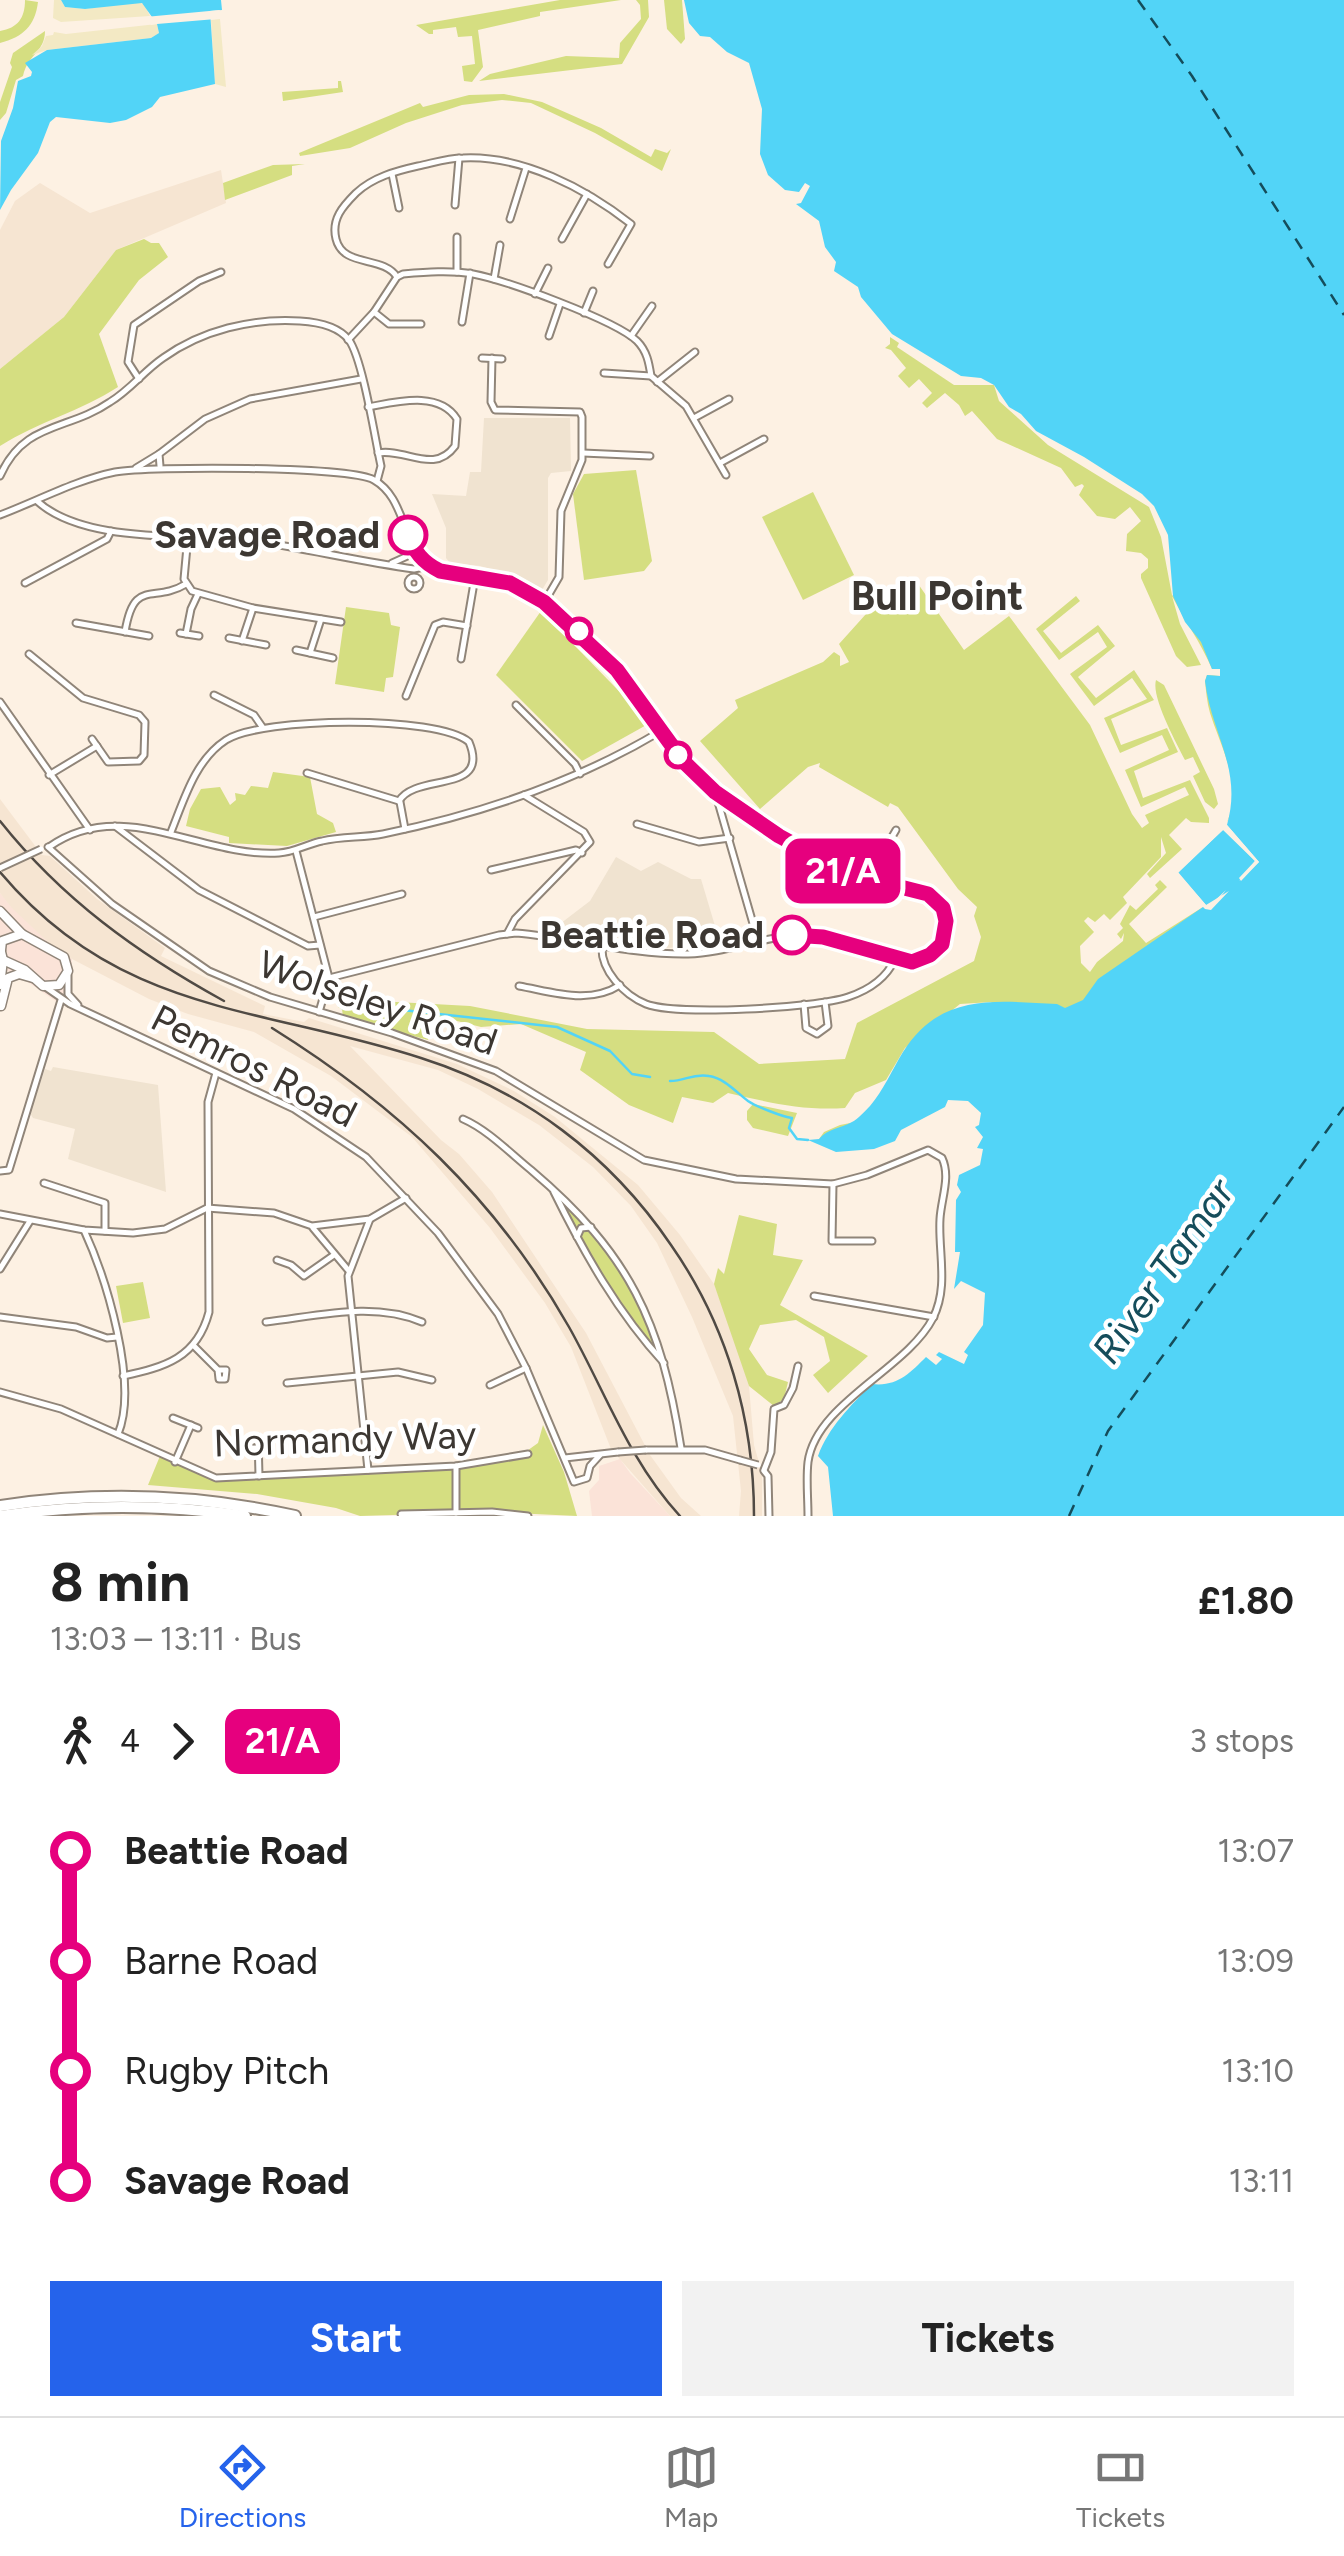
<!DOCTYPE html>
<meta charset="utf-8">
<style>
:root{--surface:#fff;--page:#f2f2f2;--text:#222;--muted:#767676;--line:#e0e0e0;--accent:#2563eb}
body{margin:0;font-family:Figtree,sans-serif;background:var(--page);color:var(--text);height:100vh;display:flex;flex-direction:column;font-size:38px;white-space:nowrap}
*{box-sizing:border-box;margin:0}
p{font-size:32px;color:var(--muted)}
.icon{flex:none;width:55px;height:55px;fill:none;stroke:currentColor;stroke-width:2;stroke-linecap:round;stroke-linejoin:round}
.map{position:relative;height:1516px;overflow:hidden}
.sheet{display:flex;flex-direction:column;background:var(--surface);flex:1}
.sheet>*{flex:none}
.badge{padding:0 20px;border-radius:15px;font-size:35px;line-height:65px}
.map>.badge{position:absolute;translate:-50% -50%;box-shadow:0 0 0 5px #fff}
.legs{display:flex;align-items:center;gap:15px;height:110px;padding:0 50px;font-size:32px}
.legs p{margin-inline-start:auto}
.headline{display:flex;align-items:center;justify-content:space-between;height:170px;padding:0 50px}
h1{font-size:55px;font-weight:700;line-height:75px}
.button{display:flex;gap:20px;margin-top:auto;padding:20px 50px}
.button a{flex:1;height:115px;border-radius:0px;background:var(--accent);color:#fff;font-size:40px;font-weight:700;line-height:115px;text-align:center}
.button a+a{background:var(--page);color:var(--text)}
ul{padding:0 50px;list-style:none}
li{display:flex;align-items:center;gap:35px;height:110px;font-size:38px}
li i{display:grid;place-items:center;width:15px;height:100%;margin:0 12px;background:currentColor}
li i::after{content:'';width:25px;height:25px;margin:-12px;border:8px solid;border-radius:50%;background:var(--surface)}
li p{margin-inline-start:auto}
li:first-child i{background:linear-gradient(#0000 50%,currentColor 0)}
li:last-child i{background:linear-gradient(currentColor 50%,#0000 0)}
.tabs{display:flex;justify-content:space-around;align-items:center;height:140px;border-top:2px solid var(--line);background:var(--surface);font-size:28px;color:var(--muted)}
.tabs a{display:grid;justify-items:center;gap:5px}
.tabs .active{color:var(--accent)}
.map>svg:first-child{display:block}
.commercial{fill:#fbe3d8}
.built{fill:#f6e5d2}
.education{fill:#f0e3d0}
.green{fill:#d5de81}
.sand{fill:#f3e9c4}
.water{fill:#52d4f7}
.pier{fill:#fdf1e3}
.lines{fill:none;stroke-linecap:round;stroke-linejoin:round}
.stream{stroke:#52d4f7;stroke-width:2.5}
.ferry{stroke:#154d5b;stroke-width:2.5;stroke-dasharray:12 10;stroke-linecap:butt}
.street-casing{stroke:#908579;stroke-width:9}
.secondary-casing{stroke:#908579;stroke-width:11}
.highway-casing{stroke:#908579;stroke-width:14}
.street{stroke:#fff;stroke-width:5}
.secondary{stroke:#fff;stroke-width:8}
.highway{stroke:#fff;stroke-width:10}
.rail{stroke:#504a44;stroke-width:2.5}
.street-bridge-casing{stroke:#908579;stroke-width:9;stroke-linecap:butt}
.street-bridge{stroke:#fff;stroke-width:5}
.line-1-casing{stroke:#fff;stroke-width:22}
.line-1{stroke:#e6007e;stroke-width:15}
.stop-1-dot{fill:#fff;stroke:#e6007e;stroke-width:5}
.labels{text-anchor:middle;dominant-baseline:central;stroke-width:9;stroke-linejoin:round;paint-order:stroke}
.stop-label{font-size:38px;font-weight:bold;fill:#3c3732;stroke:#fff;text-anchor:end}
.street-label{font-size:38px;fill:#3c3732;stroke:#fff}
.neighbourhood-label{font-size:40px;font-weight:bold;fill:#3c3732;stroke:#fff}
.water-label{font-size:40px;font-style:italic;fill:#154d5b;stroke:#fff}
</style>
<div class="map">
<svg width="1344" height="1516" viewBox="0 0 1344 1516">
<rect width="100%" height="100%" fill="#fdf1e3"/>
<g class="commercial">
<path d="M0,893L49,943L65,951L72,959L70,989L57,1002L13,972L0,970Z"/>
<path d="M620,1459L630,1473L670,1516H592L589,1491L599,1480V1466Z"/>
</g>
<g class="built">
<path d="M221,170L226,203L116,250L64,317L0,369V230L15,201L40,183L90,213Z"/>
<path d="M0,799L42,855L50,856L97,899L165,948L161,956L265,1006L263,1014L304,1022L309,1018L457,1064L514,1091L555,1117L638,1185L680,1235L714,1284L738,1348L749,1386L754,1445L762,1473V1516H739L741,1491L733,1416L692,1317L657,1243L631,1206L593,1167L539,1125L478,1089L438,1070L350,1046L441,1140L459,1154L492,1192L586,1333L650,1455L681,1498L701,1516H670L611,1449L571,1347L545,1303L490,1228L412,1137L331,1076L254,1032L188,1014L149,999L72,959L49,943L12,908L0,893Z"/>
</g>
<g class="education">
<path d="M484,418H570L571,471L551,473L548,478V580L542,590L523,579L480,566L450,563L446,558V528L432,494L466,496L470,472H481Z"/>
<path d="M616,857L641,871L658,862L691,879H701L721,946L664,948L552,930L590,901Z"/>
<path d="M53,1067L158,1085L166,1192L68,1159L75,1129L33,1118L30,1113L45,1069L51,1071Z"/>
</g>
<g class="green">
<path d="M25,0L38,2C35,26 23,37 0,43V31C18,28 25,18 25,0Z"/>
<path d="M560,0H621L540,12V16L478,30L483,67L472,82L464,81L462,66L475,64L472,36L458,37L456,27L433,30V34H429L416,25Z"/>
<path d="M636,0H648L649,17L622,64L479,81L490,74L566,56L619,58L620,43L641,19L640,5Z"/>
<path d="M664,0H682L685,39L681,44L667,29Z"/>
<path d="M45,31C45,52 27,55 23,76L16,80L6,113L0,120V102L12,67L10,63L13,53Z"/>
<path d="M338,81H341L343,92L283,101L282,92L338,88Z"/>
<path d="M504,94L542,102L601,128L651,157L655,149L667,153L671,149L662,171L595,133L531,103L502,100L462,105L406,123L350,148L300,156L299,153L420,103L423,107L469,95Z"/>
<path d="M305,164L292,166V175L225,200L223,183L273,165Z"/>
<path d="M144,239L151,243H159L168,257L139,280L99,334L118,387C81,411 38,422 0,446V369L64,317L116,250Z"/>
<path d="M890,337L899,343L897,347L954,385H994L999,401L1048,445L1149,507L1161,537L1172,595L1292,701L1227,822C1244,787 1220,745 1210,713C1207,703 1206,691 1205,681L1207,675L1220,676V669H1212C1201,643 1185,621 1172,596L1180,624L1201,665L1187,667L1176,656L1141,578V574L1148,568V559L1141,553L1126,551L1127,534L1141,521L1130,507L1115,519L1097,516L1079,495L1084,486L1082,484L1075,487L1061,468L997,439L972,411L965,416L959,405L945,393L927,408L922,403L932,393L919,379L909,388L898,376L906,368L891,350L885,348L890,344Z"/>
<path d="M636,470L652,561L644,571L584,580L573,494L584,474Z"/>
<path d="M813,492L854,575L803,600L762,517Z"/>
<path d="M914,578L964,650L1009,616L1090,725L1132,814L1142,828L1149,823L1145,815L1189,795L1185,787L1141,807L1125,770L1169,750L1162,735L1120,753L1104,718L1147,699L1132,678L1094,706L1070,674L1107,647L1098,632L1059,660L1036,629L1076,596L1080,601L1043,631L1061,653L1098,625L1115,646L1078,677L1096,698L1134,670L1154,700L1111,719L1121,745L1167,728L1178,752L1134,771L1143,798L1190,780L1209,818V823L1191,822L1186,818L1169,835L1182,849L1150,878L1147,874L1166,853L1161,837V857L1123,897L1127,903L1110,920L1104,914L1095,922L1088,917L1084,921L1094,932L1080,946L1081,963L1090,972L1097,962L1123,941L1124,933L1121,939L1117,934L1123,928L1120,924L1130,905L1136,910L1158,889L1155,885L1160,880L1167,887L1129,924L1146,943L1203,907L997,1153L974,1090L819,1139L824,1132L840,1125L876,1118L992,1002L960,1004L905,1048L886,1080L855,1093L845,1108C804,1111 767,1102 728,1093L713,1103L682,1097L673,1123L629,1105L580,1070L586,1052L521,1024L481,1027L449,1019L433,1021L428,1040L343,1017L342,1009L338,1007L378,1001L470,1006L587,1029L714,1032L759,1064L845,1059L857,1023L974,961L981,937L974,916L977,907L958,889L898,807L890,803L888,807L819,767L820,763L808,767L760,809L700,741L738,708L735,700L823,662L834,652L840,656V666L849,662L839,644L866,614Z"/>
<path d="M346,607L389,613L391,625L400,627L393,677L386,678L384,692L335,684Z"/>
<path d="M541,611L650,723L582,761L496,675Z"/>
<path d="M1156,680L1164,685L1214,789L1218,804L1214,809L1205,802L1193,776L1200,772L1193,757L1185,760C1176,742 1151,697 1156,680Z"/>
<path d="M273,772L310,777L317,814L333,823L336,832L287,846L229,843V837L186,826L190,809L201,789L220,787L230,805L236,800L235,793L245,795L251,786L268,788Z"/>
<path d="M753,1104L797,1113L788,1136L753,1128L747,1120V1111Z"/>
<path d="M552,1188C606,1247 642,1286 666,1365L602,1280Z"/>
<path d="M739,1215L777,1224L773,1255L803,1260L780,1305L868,1356L828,1393L813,1375L830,1361L824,1337L796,1320L760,1325L749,1349L767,1375L788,1382L784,1399L774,1406L749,1386L714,1284L718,1268L724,1274Z"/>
<path d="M143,1282L150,1318L123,1323L116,1286Z"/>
<path d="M543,1425L564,1472L577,1516L491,1512L360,1516L336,1508L257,1494L148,1485L160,1456L216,1478L456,1466L524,1453L538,1443Z"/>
</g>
<g class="sand">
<path d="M54,0H61L65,7L85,9L138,2L144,4L150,16L61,22L53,18Z"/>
<path d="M220,19L226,87L215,84L211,20Z"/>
<path d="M157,24L159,33L151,38L47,50L32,55L42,46L46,36L53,35L54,32L66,34Z"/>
</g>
<g class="water">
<path d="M61,0H221L222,10L210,11L215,84L160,97L152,107L126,120L110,123L56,117L50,122L38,153L11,190L0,210L1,141L13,108L18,81L31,76L32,72L25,63L47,50L151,38L159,33L157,24L142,3L85,9L65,7Z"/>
<path d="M684,0H1344V1516H833L828,1467L818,1456C828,1428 851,1405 872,1384C897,1387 910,1373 926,1357L936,1365L942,1359L936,1355L939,1352L964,1364L968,1355L964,1352L983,1325L985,1293L961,1281L954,1289L960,1252H955L956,1200L961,1192L957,1185L959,1175L980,1165L983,1149L977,1148L983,1137L975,1127L979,1125L981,1113L968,1101L948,1100L945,1107L901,1130L895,1141L874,1149L836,1152L808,1140L819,1139C828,1128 840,1129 852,1122C858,1119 865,1111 870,1106C883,1091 892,1070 903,1052C941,992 995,1001 1057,1004L1065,1008L1083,1000L1098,979L1203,907L1211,909L1226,890L1210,905H1206L1178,873L1224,829L1255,861L1239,878L1241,881L1259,862L1227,825C1243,769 1211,733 1205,681L1207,675L1220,676V669H1212L1201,642L1185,622L1173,596L1168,535L1154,506L1142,494L1084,457L1036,431L1021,414L1009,407L994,385L981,378L961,376L892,334L861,297L858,287L834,271L836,262L825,247L819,221L796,204L801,203L810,186L805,183L799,192L785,190L768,175L760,154L762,109L749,63L727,52L710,37L700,36L689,23Z"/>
</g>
<g class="pier">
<path d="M220,10L216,19L157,24L151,25L145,17Z"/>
<path d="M1226,819L1227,825L1259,862L1239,881L1255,861L1223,830L1178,872L1206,905L1229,891L1211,910L1205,909L1173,875L1225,825Z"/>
</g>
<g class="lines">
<g class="stream">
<path d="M342,1008L375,1007L557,1027L610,1051L632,1074L650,1077"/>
<path d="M670,1081C685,1081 693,1073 709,1076C724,1078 736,1092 748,1101C755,1106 783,1117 792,1118L789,1128L797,1139L808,1140"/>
</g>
<g class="ferry">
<path d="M1138,0L1192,76L1344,315"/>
<path d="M1069,1516L1108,1431L1344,1107"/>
</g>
<defs>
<g id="street">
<path d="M392,174L399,208"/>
<path d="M455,205L459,158"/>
<path d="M510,219L526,168"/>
<path d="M562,239L587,194"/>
<path d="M457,272V237"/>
<path d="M397,277C383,255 343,268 336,239C331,219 343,206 356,193C373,177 396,171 418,166C433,163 447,158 463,158C522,155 585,188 631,224L608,264"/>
<path d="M494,279L500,245"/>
<path d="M535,294L548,268"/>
<path d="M374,312L389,324H421"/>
<path d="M584,313L593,291"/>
<path d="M462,322L470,273"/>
<path d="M549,336L560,304"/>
<path d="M631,336L652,306"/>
<path d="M348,340L374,312L397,277L403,274C426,272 450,270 473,274C505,280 615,320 637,341C647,351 649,363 651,376L686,406L726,475"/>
<path d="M482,358L502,359"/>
<path d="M492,358L491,402L495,410L580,412L582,417V460L561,511L559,577L545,601"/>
<path d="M604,373L651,376"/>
<path d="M139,379L128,362L134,325L199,281L221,272"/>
<path d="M657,382L695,352"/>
<path d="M368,407C396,402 439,390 457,419L455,446C434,475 406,448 378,453"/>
<path d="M694,418L729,399"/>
<path d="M583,453L650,456"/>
<path d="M720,463L764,439"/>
<path d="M160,466L159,454L205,419L250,399L361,379"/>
<path d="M136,468L159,454"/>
<path d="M0,476C24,421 68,431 110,402C130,390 144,371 163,358C202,330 252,318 300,321C317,322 338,326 349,340C363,360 375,439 381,466L377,481"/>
<path d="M37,501C86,546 198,533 261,542C312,550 363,562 414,569L429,566"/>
<path d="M0,515C37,501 76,480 115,472C149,466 350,466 374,480C409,500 399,551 440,571C468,576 501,578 528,590C564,608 618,667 642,700C656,720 667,744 684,762C707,788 737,809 766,828C791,844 818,860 845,872C876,886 942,879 945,922C946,929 945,938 942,944C918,981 855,942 822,937C776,929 734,953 688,954C631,955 573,938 516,933L499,935L329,978"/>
<path d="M188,536L184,579L192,591L253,608L341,622"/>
<path d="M392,563L414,553"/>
<circle cx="414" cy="583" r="6"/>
<path d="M25,583L107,539L111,531"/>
<path d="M76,623L149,636"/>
<path d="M125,632C134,577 153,604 186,584"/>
<path d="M180,633L199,636"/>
<path d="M186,634L191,609L198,594"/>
<path d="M229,638L266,645"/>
<path d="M242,641L253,608"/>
<path d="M296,650L333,658"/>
<path d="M310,653L321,619"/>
<path d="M29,654L83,698L139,715L145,722L144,755L139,761L108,762L92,739"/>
<path d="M461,659L475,577"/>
<path d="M214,695L254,715L263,728"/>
<path d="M406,696L435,625L443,622L467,626"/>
<path d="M0,702L90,830"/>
<path d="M516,705L575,764L580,774"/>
<path d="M307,773L399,801"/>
<path d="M49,775L97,746"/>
<path d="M716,795L758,941"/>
<path d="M400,802L405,829"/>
<path d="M637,824L699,842L730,838"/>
<path d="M115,826L199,890L308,946L320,945"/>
<path d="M171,832C184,800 195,760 226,740C262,717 437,715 469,742C491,795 416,772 399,801"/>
<path d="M48,847L112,904L209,971L270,997L392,1033L496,1071L644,1160L736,1179L833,1184L867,1175L928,1150L942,1158C951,1177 941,1199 940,1219C938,1251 949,1287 933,1318C907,1369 816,1403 808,1462C806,1479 808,1498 808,1516"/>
<path d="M49,847C123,795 201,858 279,853C295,852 307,844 322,841C342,836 363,838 383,834C480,814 576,782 661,731"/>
<path d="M296,851L329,978L319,1012"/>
<path d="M491,870L576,850L582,853"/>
<path d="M873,880L878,861L896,830"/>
<path d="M314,917L402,894"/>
<path d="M507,934L515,919L590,842L584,832L524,795"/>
<path d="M602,945C600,970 624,995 646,1004C677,1016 815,1008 848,997C869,990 886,979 895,959"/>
<path d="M68,975V994L78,1005"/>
<path d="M44,986L70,1004L294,1109L366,1157L438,1233L498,1314L526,1368L574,1482L587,1478L590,1466L600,1455"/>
<path d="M519,986C553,992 589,1005 620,985"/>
<path d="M804,1004L806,1028L817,1034L828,1026L825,1002"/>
<path d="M463,1119C488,1130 510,1153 531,1170C630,1254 661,1321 681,1448"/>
<path d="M0,1171L9,1170L61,1000"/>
<path d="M44,1183L105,1203V1231"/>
<path d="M833,1184L832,1241H872"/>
<path d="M554,1192C584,1253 618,1313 664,1363"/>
<path d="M0,1214L84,1230L133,1233L165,1229L207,1208L274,1213L312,1226L370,1219L406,1198"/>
<path d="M313,1228L349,1271"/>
<path d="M84,1230C106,1278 139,1384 118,1434"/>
<path d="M577,1237L581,1228L591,1227"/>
<path d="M277,1260L291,1265L304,1276L334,1255"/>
<path d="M0,1269L30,1221"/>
<path d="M814,1296L934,1317"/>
<path d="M0,1317L76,1327L107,1338L117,1337"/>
<path d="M266,1322C318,1316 373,1301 422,1322"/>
<path d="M193,1345L218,1370L219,1379H225L226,1370H218"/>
<path d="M123,1376C165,1367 197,1358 209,1312L208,1102L216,1073"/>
<path d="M287,1383L398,1372L432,1380"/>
<path d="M490,1385L526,1368"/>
<path d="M0,1392L61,1409L216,1478L456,1466L528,1454"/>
<path d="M173,1418L198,1428"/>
<path d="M258,1437L259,1476"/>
<path d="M233,1449L258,1448"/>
<path d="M646,1450H705L740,1460"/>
<path d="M565,1458L618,1452"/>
<path d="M175,1462L191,1425"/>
<path d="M368,1470L348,1276L370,1219"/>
<path d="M764,1470L771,1452L774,1409L784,1405L793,1388L798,1366"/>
<path d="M764,1471L768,1476L769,1516"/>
<path d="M456,1513V1466"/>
<path d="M401,1514L492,1512L528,1516"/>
</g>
<g id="secondary">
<path d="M0,911L22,934L64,957L68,971L59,985L43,986L25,970L3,960"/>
<path d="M0,948L3,960L0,985"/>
<path d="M1,950L2,941L22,934"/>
<path d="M1,1006L8,978L19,974L33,978"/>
</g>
<g id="highway">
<path d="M0,1506C100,1491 196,1494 295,1516"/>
<path d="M0,1516C82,1504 163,1504 245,1516"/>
</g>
</defs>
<use href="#street" class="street-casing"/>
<use href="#secondary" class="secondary-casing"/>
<use href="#highway" class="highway-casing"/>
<use href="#street" class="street"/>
<use href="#secondary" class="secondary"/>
<use href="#highway" class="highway"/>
<g class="rail">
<path d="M0,821C62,899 137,953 224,1001"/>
<path d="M0,872C120,1015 261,1006 421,1058C525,1091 610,1155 671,1245C727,1325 754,1419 754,1516"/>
<path d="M272,1028C397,1106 495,1197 569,1327C605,1391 629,1461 680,1516"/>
</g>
<defs>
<g id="street-bridge">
<path d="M0,868L41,849"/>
<path d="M618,1452L646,1450"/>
<path d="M740,1460L758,1465"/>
</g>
</defs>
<use href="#street-bridge" class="street-bridge-casing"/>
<use href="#street-bridge" class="street-bridge"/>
</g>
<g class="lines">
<defs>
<path id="line-1" d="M408,535C415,552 422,562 440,571L510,583L544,602L617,670L683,761L715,792L779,836L849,874L928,894L943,908L946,921L942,944L930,955L912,962L823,937L792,935"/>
</defs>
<use href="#line-1" class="line-1-casing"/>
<use href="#line-1" class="line-1"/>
</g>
<g class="stop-1-dot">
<circle cx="408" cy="535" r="18"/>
<circle cx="579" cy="631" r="12"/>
<circle cx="678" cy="755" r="12"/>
<circle cx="792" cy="935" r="18"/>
</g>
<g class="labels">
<g class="stop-label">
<text x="380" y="535">Savage Road</text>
<text x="764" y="935">Beattie Road</text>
</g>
<g class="street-label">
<text transform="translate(378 1003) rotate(19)">Wolseley Road</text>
<text transform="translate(254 1066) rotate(27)">Pemros Road</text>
<text transform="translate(345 1439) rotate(-2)">Normandy Way</text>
</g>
<g class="neighbourhood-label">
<text x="937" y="596">Bull Point</text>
</g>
<g class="water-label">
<text transform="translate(1163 1271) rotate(-55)">River Tamar</text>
</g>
</g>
</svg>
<b class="badge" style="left:843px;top:871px;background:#e6007e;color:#fff">21/A</b>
</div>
<section class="sheet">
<div class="headline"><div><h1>8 min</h1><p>13:03 – 13:11 · Bus</p></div><b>£1.80</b></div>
<div class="legs"><svg class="icon" aria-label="walk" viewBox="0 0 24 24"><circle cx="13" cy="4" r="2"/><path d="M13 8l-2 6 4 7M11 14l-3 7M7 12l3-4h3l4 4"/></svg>4<svg class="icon" aria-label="forward" viewBox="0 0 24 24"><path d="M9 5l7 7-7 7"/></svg><b class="badge" style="background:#e6007e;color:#fff">21/A</b><p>3 stops</p></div>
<ul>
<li><i style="color:#e6007e"></i><b>Beattie Road</b><p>13:07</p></li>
<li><i style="color:#e6007e"></i><span>Barne Road</span><p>13:09</p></li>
<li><i style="color:#e6007e"></i><span>Rugby Pitch</span><p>13:10</p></li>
<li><i style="color:#e6007e"></i><b>Savage Road</b><p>13:11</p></li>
</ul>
<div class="button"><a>Start</a><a>Tickets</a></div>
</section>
<nav class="tabs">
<a class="active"><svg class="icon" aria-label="directions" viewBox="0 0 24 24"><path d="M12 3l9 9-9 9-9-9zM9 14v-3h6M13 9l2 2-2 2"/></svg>Directions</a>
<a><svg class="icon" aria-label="map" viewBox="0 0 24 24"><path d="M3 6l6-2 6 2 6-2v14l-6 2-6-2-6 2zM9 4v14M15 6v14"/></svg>Map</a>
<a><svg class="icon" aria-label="tickets" viewBox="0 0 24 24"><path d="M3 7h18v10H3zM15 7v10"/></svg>Tickets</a>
</nav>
